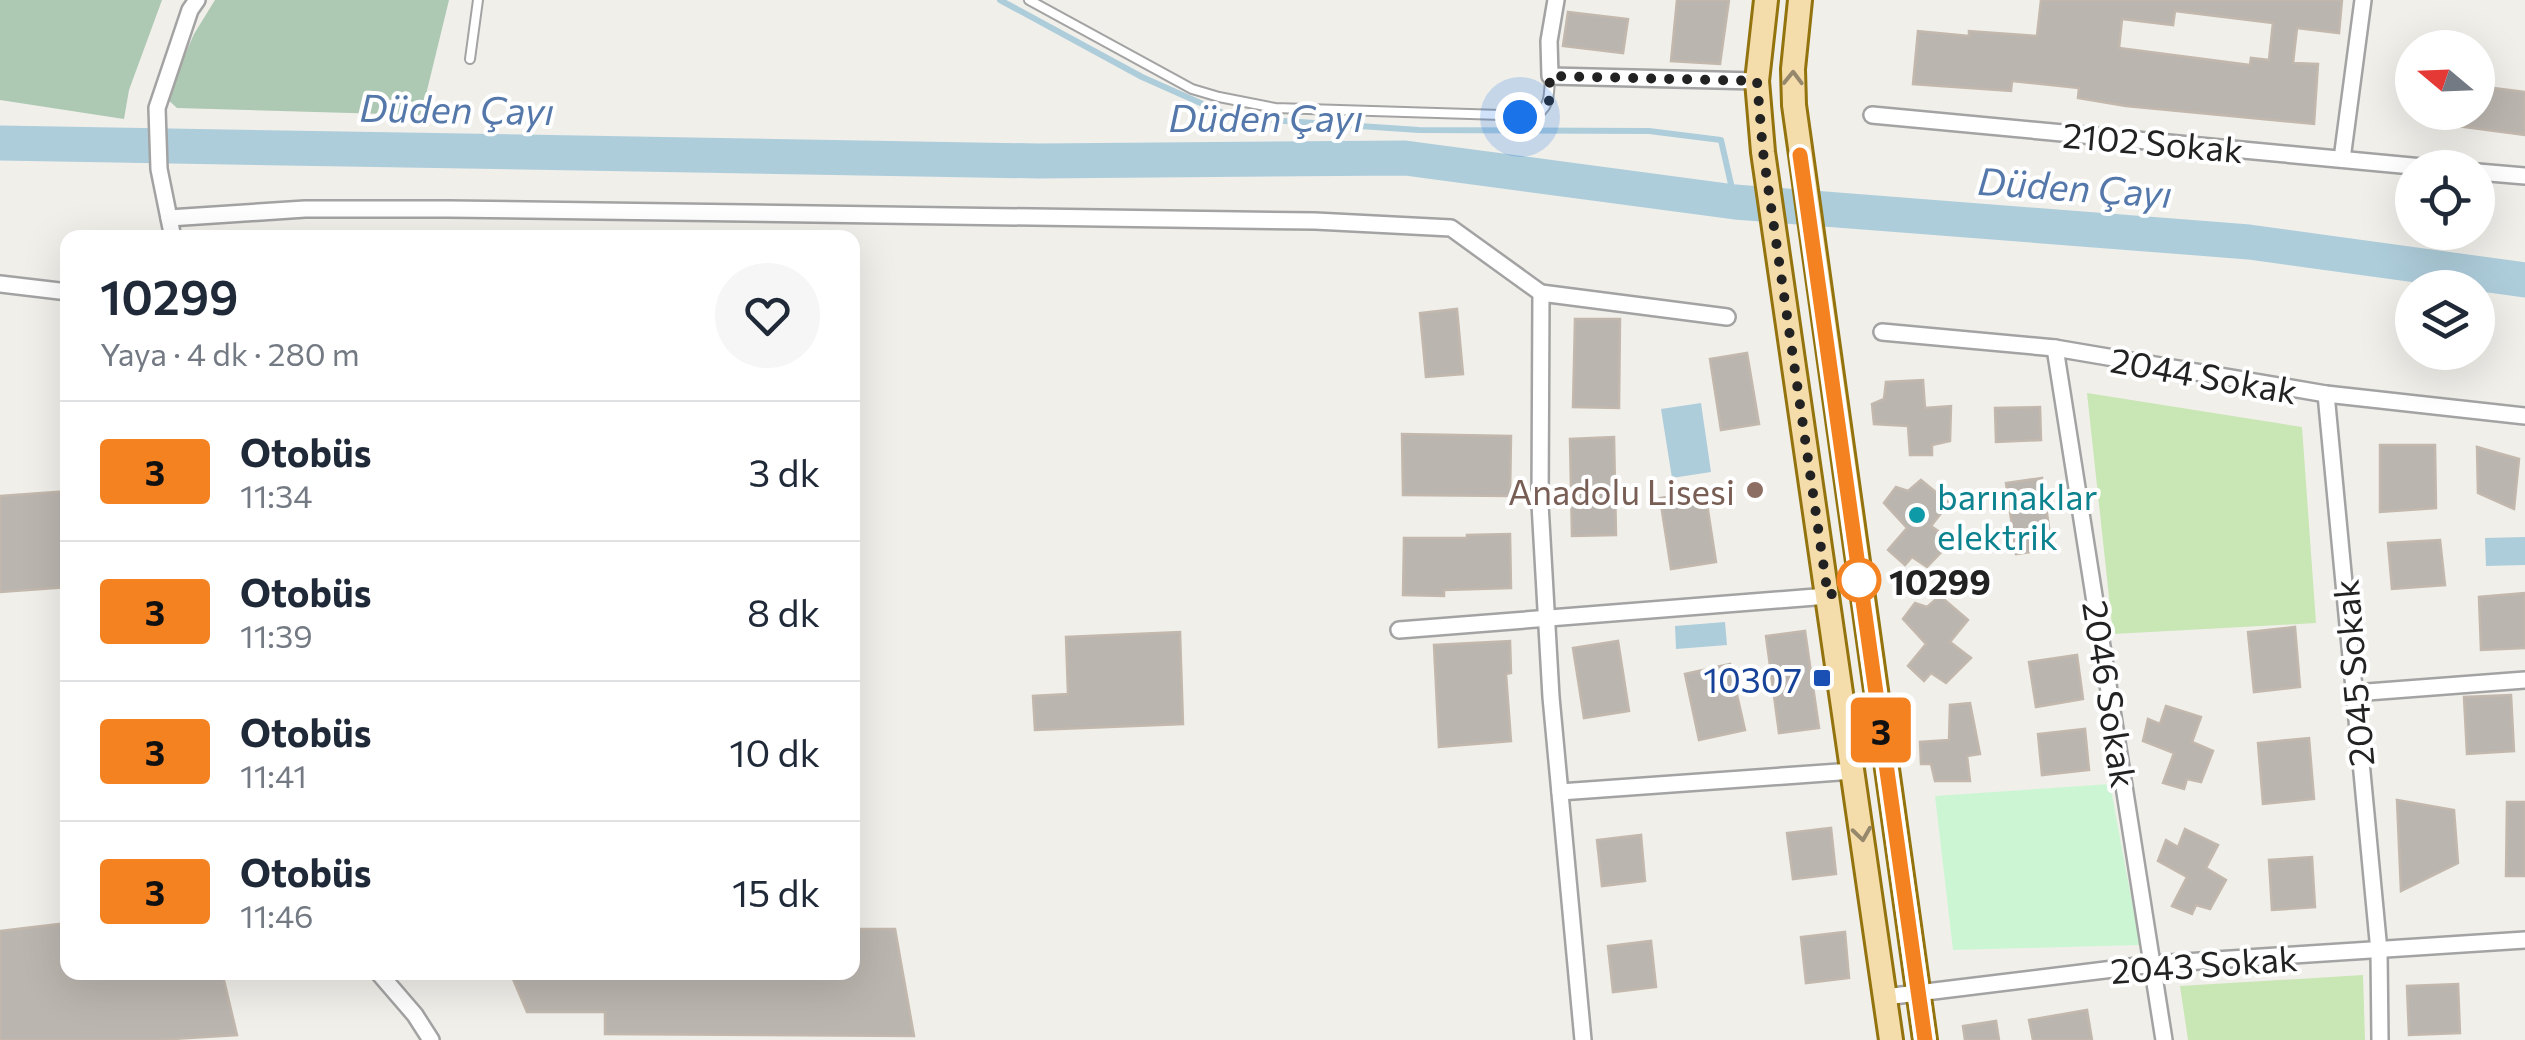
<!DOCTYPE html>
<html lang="tr">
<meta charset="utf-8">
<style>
:root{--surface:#fff;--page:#f6f6f7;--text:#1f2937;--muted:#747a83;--line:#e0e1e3}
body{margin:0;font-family:Commissioner,sans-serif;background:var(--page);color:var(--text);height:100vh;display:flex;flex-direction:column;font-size:38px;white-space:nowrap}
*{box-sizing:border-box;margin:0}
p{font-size:32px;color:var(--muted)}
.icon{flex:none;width:55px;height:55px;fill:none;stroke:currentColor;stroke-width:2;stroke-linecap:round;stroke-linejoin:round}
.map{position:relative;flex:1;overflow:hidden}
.sheet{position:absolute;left:60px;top:230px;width:800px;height:750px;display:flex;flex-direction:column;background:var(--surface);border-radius:20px;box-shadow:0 10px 40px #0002}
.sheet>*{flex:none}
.badge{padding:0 20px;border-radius:8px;font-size:35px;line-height:65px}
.needle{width:65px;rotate:289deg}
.fabs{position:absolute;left:2395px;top:30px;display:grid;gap:20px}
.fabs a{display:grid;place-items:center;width:100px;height:100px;border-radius:50%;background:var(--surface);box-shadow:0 10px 40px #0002;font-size:50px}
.you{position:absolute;width:50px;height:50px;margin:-25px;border:8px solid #fff;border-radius:50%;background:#1a73e8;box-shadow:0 0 0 15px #1a73e833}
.map>.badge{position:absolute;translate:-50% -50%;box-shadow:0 0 0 5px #fff}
.round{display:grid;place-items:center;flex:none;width:105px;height:105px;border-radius:52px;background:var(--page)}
.overview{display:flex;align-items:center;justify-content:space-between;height:170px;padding:0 40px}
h1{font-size:48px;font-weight:600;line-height:75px}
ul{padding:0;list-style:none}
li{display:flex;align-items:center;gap:30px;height:140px;padding:0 40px;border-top:2px solid var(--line)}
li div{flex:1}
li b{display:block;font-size:38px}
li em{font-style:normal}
li .badge{min-width:110px;font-weight:700;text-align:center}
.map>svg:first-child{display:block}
.grass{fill:#c9e6b5}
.cemetery{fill:#adc8b3}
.park{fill:#ccf6d3}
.water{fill:#aecddb}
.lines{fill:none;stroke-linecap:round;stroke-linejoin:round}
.stream{stroke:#aecddb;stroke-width:6}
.river{stroke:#aecddb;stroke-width:35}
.building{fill:#bbb5af;stroke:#c2b8ad;stroke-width:2.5;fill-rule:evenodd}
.service-casing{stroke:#a3a3a3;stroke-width:12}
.minor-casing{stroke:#a3a3a3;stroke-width:20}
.primary-casing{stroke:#93730d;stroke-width:28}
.service{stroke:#fff;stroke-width:8}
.minor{stroke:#fff;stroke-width:15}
.primary{stroke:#f5dcab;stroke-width:22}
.oneway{stroke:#96886d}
.line-casing{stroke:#fff;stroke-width:22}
.line{stroke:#f58220;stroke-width:15}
.walk{stroke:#222;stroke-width:10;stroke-dasharray:0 18}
.education-dot{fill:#8d6e63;stroke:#fff;stroke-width:4}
.culture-dot{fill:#0f9aa8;stroke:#fff;stroke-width:4}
.stop-dot{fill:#fff;stroke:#f58220;stroke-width:5}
.transit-dot{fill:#1a4fb4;stroke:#fff;stroke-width:4}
.labels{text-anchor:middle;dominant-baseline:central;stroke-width:8;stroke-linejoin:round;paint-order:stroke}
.street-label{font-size:35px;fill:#222;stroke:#fff}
.education-label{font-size:35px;fill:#785e54;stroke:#fff;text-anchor:end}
.culture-label{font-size:35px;fill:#0d838f;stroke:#fff;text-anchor:start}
.stop-label{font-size:35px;font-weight:bold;fill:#222;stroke:#fff;text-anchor:start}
.transit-label{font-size:35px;fill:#164399;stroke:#fff;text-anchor:end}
.water-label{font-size:38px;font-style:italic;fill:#5578ab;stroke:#fff}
</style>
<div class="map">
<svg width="2525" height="1040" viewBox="0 0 2525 1040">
<rect width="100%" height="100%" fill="#f1efea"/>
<g class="grass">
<path d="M2087,393L2302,427L2316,623L2113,634Z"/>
<path d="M2363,975L2365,1040H2188L2180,986Z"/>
</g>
<g class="cemetery">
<path d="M0,0H162L129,90L124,119L0,100Z"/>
<path d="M215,0H449L421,115L177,108L166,98L194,34Z"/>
</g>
<path class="park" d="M2110,784L2140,945L1953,950L1935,796Z"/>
<g class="water">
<path d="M1701,403L1711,472L1672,478L1661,409Z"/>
<path d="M2525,537V565L2486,566L2485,538Z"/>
<path d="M1725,622L1727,645L1676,649L1675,626Z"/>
</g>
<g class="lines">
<path class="stream" d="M1000,0L1142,77L1223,113L1256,119L1419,130L1649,131L1721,140L1735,202"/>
<path class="river" d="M0,143L1039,161L1405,158L1735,202L2249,242L2525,280"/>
</g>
<g class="building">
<path d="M1677,0H1729L1720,64L1671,61Z"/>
<path d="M2041,0H2342L2339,33L2297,28L2293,63L2318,64L2314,124L2126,106L2078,98L2079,88L2012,81L2011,91L1913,84L1918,31L1969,36V31L2037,36ZM2175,11L2273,23L2269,60L2251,58L2250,65L2119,48L2122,19L2173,25Z"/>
<path d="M1568,12L1628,19L1623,53L1563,46Z"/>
<path d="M2478,86L2525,92V135L2426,122L2427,112H2478Z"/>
<path d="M1457,309L1463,374L1426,377L1420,313Z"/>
<path d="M1575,319H1620L1619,408L1573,407Z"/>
<path d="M1747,353L1759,424L1721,430L1710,359Z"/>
<path d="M1923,380L1925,408L1951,406L1950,441L1932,445V455H1910L1908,426L1874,424L1872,404L1884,399L1886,382Z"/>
<path d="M2040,407L2041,440L1996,442L1995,408Z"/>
<path d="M1402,434L1511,436L1510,496L1403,495Z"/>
<path d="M1614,437L1616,535L1572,536L1570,439Z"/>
<path d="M2380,445H2435L2436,508L2380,512Z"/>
<path d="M2477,447L2519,459L2514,509L2478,493Z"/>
<path d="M2042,478L2052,549L2016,554L2006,483Z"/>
<path d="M1921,480L1949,503L1931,526L1952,541L1927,567L1912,557L1905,565L1888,550L1907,528L1884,503L1896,487L1908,491Z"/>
<path d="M68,491V587L0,592V496Z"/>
<path d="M1705,491L1716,562L1671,569L1660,498Z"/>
<path d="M1510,534L1511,588L1444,590V596L1403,595L1404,538H1467V535Z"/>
<path d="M2440,540L2445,585L2392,589L2388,543Z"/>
<path d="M2525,593V648L2481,650L2479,597Z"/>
<path d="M1940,596L1968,620L1950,642L1971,658L1946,683L1931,673L1924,681L1908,666L1926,644L1903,619L1915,603L1927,607Z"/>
<path d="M2295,627L2300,687L2254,692L2248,632Z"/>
<path d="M1805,631L1819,728L1779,733L1766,636Z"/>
<path d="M1180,632L1183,724L1035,730L1033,696L1068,694L1066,637Z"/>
<path d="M1510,641L1511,673L1506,674L1511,741L1439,747L1434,645Z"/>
<path d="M1618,641L1629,711L1584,718L1573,648Z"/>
<path d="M2077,655L2083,699L2036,707L2029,662Z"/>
<path d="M1730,664L1745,730L1699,740L1685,674Z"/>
<path d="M2511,695L2514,751L2467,754L2464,697Z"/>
<path d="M1970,703L1980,754L1967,756L1970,781H1935L1931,764H1921L1920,742L1949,740L1950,705Z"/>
<path d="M2166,706L2201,717L2192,742L2213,751L2201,782L2187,779L2184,789L2163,783L2174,753L2143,741L2148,719L2160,724Z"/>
<path d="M2085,729L2089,770L2042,775L2038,734Z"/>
<path d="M2309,738L2314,799L2263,804L2258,743Z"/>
<path d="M2397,800L2454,810L2458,863L2401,891Z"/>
<path d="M2507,802H2525V876H2506Z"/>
<path d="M1831,828L1836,874L1793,879L1787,833Z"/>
<path d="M2185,829L2218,845L2206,868L2226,880L2210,909L2196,905L2192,914L2172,906L2187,877L2158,861L2166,840L2178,847Z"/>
<path d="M1641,835L1645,881L1602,886L1597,840Z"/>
<path d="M2312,857L2315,907L2272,910L2269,860Z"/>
<path d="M68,923V972H222L237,1035L156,1040H0V931Z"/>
<path d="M852,929H895L914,1036L605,1034V1012H527L510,972H852Z"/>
<path d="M1845,932L1849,978L1806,983L1801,937Z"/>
<path d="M1651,941L1656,987L1613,992L1608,946Z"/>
<path d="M2458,984L2460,1033L2409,1035L2407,986Z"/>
<path d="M2087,1010L2092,1040H2033L2029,1020Z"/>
<path d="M1996,1021L1999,1040H1965L1963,1026Z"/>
</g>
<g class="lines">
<defs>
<g id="service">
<path d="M1029,0L1192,89L1219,97L1275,108L1533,116C1551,109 1549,93 1550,76"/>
<path d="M470,59L478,0"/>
</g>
<g id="minor">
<path d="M1556,0L1549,41L1550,76L1757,81"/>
<path d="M1872,115L2433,168"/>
<path d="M2342,159L2363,0"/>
<path d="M2478,172L2525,176"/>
<path d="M169,218L305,209H448L1315,221L1451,228L1541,293"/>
<path d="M173,238L159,169L157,108L190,10L197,0"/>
<path d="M0,284L68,292"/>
<path d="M1882,332L2055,348L2326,394L2525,416"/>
<path d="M2055,348L2164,1040"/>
<path d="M2326,394L2379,951L2380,1040"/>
<path d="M1399,630L1828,596"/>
<path d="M2354,693L2525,680"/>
<path d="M1560,792L1853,771"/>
<path d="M378,972L415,1015L431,1040"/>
<path d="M1885,997L2154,964L2525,940"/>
<path d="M1583,1040L1551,697L1540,504L1541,293L1727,317"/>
</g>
<g id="primary">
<path d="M1766,0L1757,81L1763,152L1891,1040"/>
<path d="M1800,0L1793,69L1794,105L1925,1040"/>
</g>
</defs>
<use href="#service" class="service-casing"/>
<use href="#minor" class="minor-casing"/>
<use href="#primary" class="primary-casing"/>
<use href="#service" class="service"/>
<use href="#minor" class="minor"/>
<use href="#primary" class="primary"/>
</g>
<defs><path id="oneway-chevron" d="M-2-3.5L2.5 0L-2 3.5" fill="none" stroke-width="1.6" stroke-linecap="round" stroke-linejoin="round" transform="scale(2.5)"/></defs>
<g class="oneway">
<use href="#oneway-chevron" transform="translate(1793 78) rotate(-89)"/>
<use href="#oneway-chevron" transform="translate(1862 834) rotate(82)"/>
</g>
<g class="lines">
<defs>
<path id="line" d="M1800,155L1925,1040"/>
</defs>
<use href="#line" class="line-casing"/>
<use href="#line" class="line"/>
<path class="walk" d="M1520,117L1541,113L1549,101L1550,76L1757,81L1763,152L1828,596L1859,580"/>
</g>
<circle class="education-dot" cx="1755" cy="490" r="10"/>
<circle class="culture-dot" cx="1917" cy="515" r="10"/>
<circle class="stop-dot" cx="1859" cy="580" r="20"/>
<rect class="transit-dot" x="1812" y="668" width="20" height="20" rx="5"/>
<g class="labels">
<g class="street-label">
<text transform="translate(2153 141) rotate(5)">2102 Sokak</text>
<text transform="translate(2204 374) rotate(10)">2044 Sokak</text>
<text transform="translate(2352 673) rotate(-95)">2045 Sokak</text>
<text transform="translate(2111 694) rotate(81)">2046 Sokak</text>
<text transform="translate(2204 963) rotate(-4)">2043 Sokak</text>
</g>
<g class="education-label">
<text x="1735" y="490">Anadolu Lisesi</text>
</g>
<g class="culture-label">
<text x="1937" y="495">barınaklar<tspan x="1937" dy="40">elektrik</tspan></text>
</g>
<g class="stop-label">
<text x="1889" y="580">10299</text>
</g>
<g class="transit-label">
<text x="1802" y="678">10307</text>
</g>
<g class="water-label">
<text transform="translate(457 108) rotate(1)">Düden Çayı</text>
<text x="1266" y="116">Düden Çayı</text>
<text transform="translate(2075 186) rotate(4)">Düden Çayı</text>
</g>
</g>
</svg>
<div class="fabs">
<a><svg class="needle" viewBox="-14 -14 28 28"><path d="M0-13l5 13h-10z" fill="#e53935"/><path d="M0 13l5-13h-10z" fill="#747a83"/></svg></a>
<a><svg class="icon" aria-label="locate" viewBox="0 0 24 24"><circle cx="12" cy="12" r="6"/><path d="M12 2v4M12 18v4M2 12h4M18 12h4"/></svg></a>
<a><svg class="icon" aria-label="layers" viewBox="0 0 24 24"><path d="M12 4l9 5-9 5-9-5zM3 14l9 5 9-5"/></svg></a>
</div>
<div class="you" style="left:1520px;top:117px"></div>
<b class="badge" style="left:1881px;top:730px;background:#f58220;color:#111">3</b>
<section class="sheet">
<div class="overview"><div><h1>10299</h1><p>Yaya · 4 dk · 280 m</p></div><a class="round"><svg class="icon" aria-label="heart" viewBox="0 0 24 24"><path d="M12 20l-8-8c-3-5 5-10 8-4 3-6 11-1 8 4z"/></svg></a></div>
<ul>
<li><span class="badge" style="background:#f58220;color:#111">3</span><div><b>Otobüs</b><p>11:34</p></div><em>3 dk</em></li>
<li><span class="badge" style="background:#f58220;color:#111">3</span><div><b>Otobüs</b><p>11:39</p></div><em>8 dk</em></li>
<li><span class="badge" style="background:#f58220;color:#111">3</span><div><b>Otobüs</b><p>11:41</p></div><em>10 dk</em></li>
<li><span class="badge" style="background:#f58220;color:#111">3</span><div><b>Otobüs</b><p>11:46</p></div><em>15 dk</em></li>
</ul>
</section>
</div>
